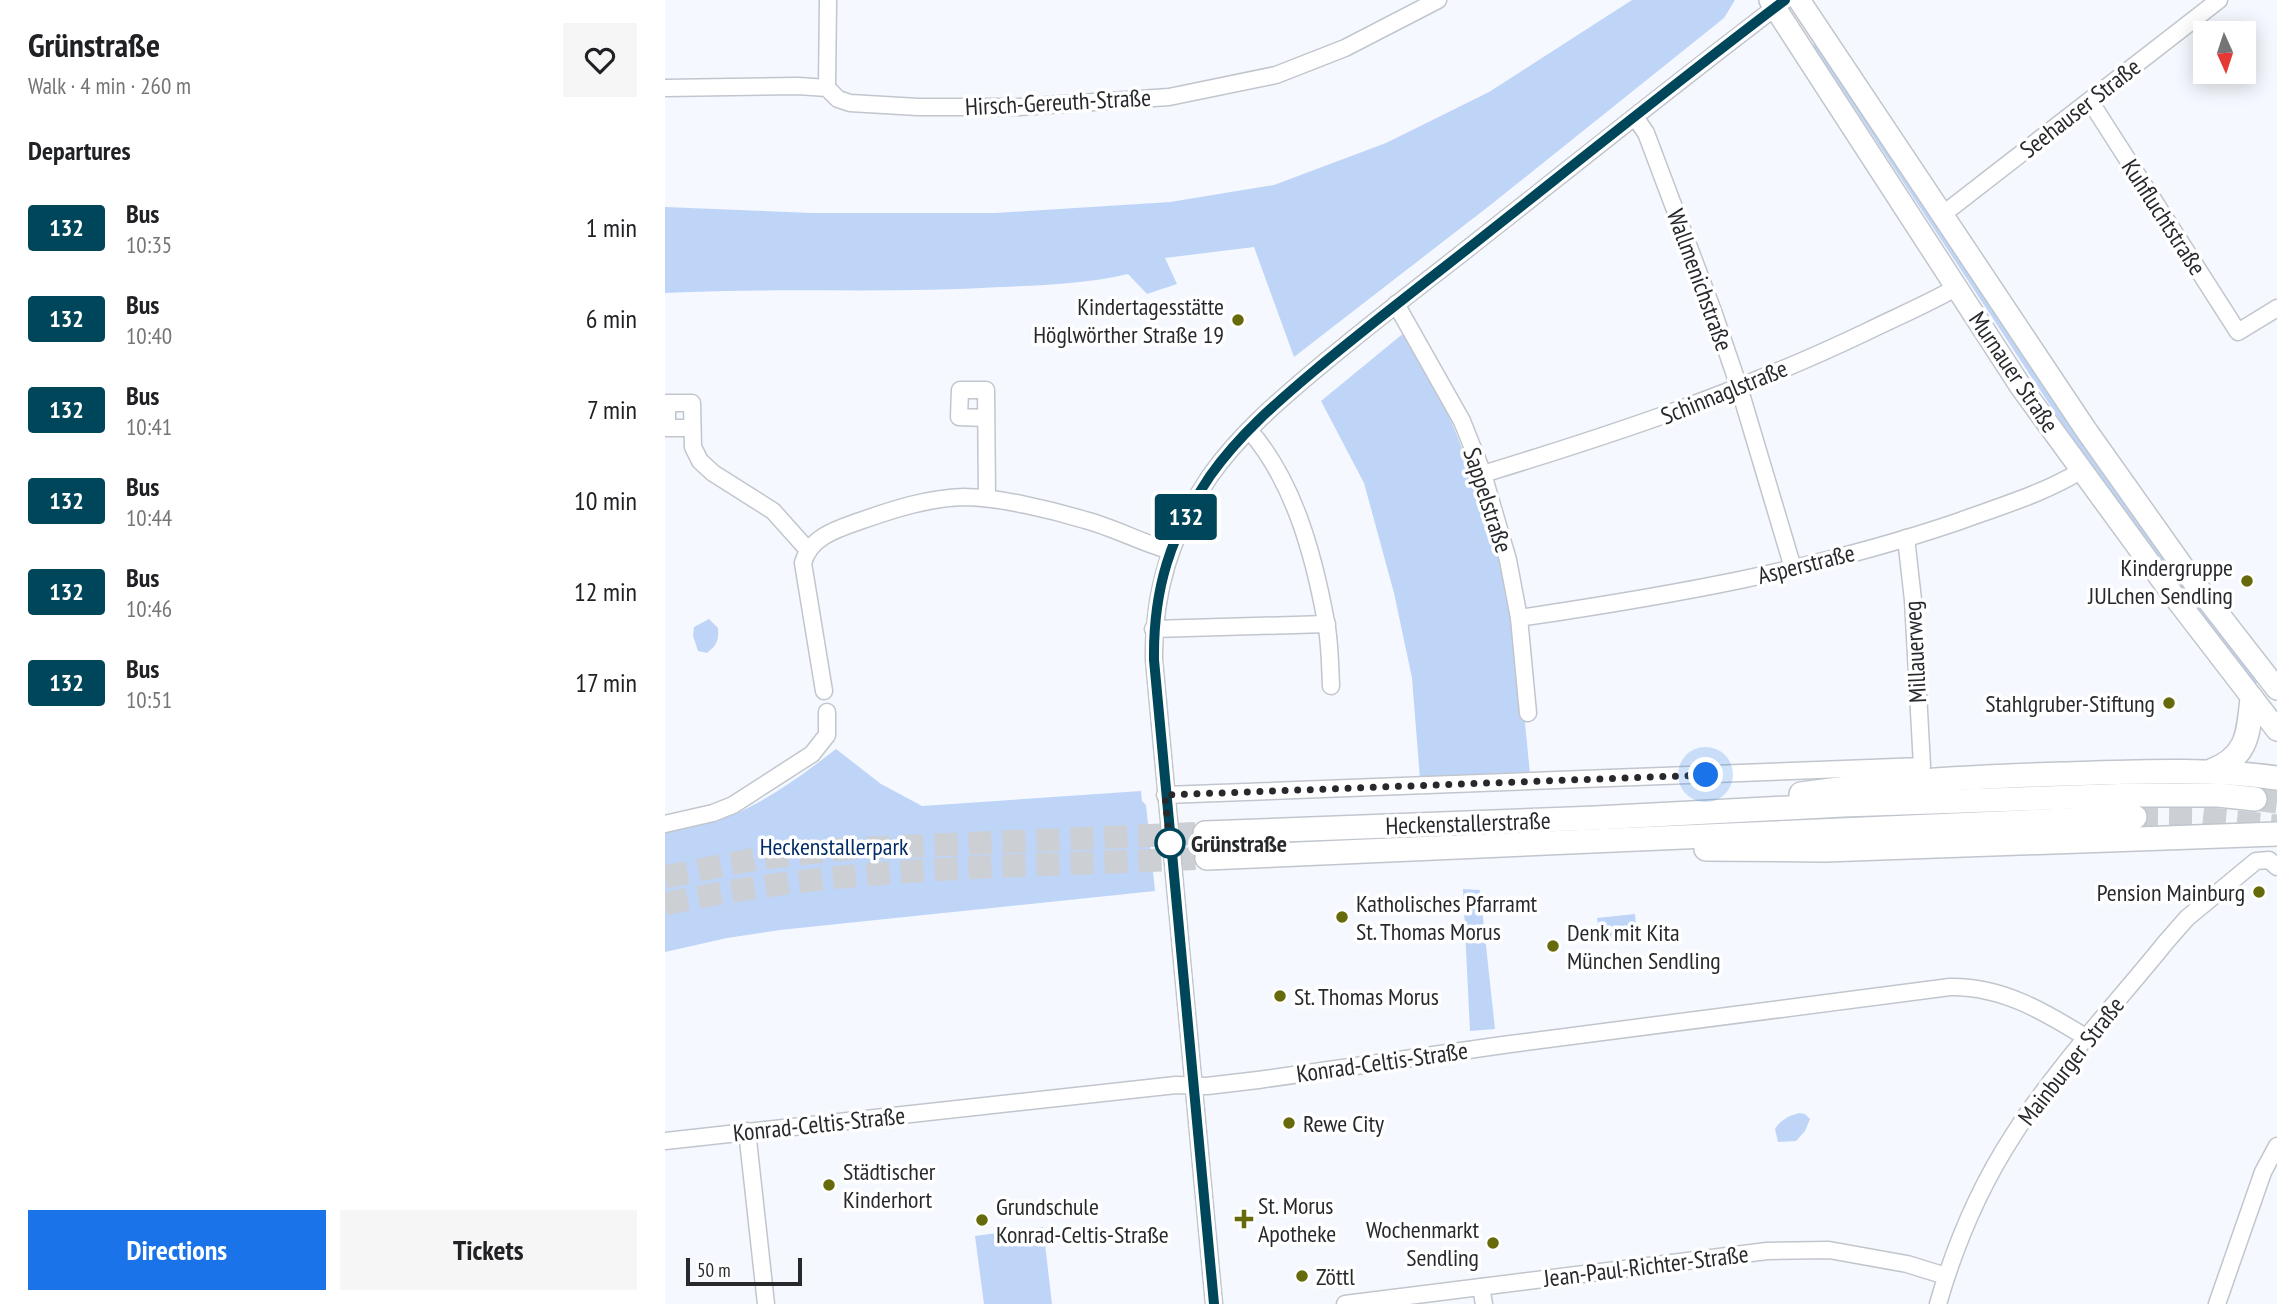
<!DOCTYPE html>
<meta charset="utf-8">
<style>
:root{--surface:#fff;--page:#f6f6f6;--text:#202124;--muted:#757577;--accent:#1a73e8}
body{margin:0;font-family:"PT Sans Narrow",sans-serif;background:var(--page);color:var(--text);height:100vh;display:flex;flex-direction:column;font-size:26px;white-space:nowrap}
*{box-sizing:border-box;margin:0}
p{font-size:23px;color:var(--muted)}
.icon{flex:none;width:38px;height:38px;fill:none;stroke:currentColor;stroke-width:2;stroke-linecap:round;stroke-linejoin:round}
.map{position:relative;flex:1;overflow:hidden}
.side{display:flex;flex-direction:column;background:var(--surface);width:665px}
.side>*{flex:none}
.badge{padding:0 14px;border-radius:5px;font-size:24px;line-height:46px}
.needle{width:46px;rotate:177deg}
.controls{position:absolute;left:1528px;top:21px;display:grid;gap:14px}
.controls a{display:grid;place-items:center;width:63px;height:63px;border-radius:0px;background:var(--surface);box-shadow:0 4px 18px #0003;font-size:35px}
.scale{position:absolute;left:21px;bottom:18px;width:116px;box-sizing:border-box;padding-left:7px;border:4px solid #27292c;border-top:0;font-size:19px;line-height:24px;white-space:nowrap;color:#27292c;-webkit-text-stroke:5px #fff;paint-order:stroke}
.you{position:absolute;width:35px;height:35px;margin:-18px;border:5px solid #fff;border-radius:50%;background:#1a73e8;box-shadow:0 0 0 10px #1a73e833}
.map>.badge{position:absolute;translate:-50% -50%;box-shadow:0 0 0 4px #fff}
h2{padding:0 28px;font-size:26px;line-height:63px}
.round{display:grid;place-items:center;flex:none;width:74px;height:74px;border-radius:0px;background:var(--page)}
.head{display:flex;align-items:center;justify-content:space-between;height:119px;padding:0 28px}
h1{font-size:33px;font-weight:600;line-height:52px}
.cta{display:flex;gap:14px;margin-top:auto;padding:14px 28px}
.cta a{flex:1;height:80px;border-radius:0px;background:var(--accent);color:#fff;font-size:28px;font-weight:600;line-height:80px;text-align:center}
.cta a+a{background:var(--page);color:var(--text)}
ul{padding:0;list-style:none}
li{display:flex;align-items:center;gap:21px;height:91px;padding:0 28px}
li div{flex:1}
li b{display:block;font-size:26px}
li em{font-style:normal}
li .badge{min-width:77px;font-weight:700;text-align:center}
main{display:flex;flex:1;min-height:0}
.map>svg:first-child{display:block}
.green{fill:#bfd5f8}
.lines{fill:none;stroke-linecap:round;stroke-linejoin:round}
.highway-tunnel{stroke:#cccfd4;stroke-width:23;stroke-dasharray:23 11;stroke-linecap:butt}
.minor-casing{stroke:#c1c6cd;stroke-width:19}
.major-casing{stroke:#c1c6cd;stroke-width:24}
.highway-casing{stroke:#c1c6cd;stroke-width:26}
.minor{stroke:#fff;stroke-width:16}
.major{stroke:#fff;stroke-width:21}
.highway{stroke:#fff;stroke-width:23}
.line-casing{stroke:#fff;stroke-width:16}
.line{stroke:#00465a;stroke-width:10}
.walk{stroke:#27292c;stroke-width:7;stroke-dasharray:0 12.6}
.poi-dot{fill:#676a0a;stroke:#fff;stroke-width:2.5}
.stop-dot{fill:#fff;stroke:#00465a;stroke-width:3.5}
.labels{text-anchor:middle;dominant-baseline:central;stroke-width:7;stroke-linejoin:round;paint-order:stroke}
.street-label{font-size:24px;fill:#27292c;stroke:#fff}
.poi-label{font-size:24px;fill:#27292c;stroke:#fff;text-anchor:start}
.stop-label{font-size:24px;font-weight:bold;fill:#27292c;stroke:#fff;text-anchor:start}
.park-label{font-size:24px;fill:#022b67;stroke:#fff}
</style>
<main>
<section class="side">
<div class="head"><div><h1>Grünstraße</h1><p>Walk · 4 min · 260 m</p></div><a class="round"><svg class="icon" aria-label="heart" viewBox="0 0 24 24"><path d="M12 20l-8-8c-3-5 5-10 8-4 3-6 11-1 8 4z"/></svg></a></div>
<h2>Departures</h2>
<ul>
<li><span class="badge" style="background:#00465a;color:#fff">132</span><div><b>Bus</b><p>10:35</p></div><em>1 min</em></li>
<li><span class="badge" style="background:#00465a;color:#fff">132</span><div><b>Bus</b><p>10:40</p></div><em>6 min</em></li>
<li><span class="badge" style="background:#00465a;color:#fff">132</span><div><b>Bus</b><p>10:41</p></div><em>7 min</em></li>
<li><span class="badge" style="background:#00465a;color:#fff">132</span><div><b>Bus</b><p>10:44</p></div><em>10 min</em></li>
<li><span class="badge" style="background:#00465a;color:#fff">132</span><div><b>Bus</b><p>10:46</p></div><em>12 min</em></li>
<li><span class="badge" style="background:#00465a;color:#fff">132</span><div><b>Bus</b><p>10:51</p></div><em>17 min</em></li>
</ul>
<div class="cta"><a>Directions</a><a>Tickets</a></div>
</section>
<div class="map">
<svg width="1612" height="1304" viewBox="0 0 1612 1304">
<rect width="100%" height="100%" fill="#f5f8fe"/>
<g class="green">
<path d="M967,0H1070L1059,18L828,203L629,357L589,247L500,258L512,284L482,294L463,274C421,284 379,285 336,287C224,294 112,287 0,293V207L148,213H331L505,202L609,185L721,143L824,92Z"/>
<path d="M1156,39L1529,598L1593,681L1589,686L1554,644L1425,466L1148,45Z"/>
<path d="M740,332L773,390L785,418L808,476L837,570L851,630L865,774L755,779L747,678L729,593L699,483L656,401Z"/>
<path d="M44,619L53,628C54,640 52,645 42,653L33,651L28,636L29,627Z"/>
<path d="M171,749L216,784L257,806L476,791L477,801L481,805L490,891L115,930L62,938L0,952V832C18,828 36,826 54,820C96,806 136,776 171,749Z"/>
<path d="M798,889L815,890L830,1029L805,1031Z"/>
<path d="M970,914L972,940L935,943L932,918Z"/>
<path d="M1135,1113L1140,1114L1145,1119L1140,1131L1131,1141L1113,1142L1110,1129C1115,1120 1125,1115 1135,1113Z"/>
<path d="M378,1227L387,1304H319L310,1236Z"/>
</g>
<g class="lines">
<g class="highway-tunnel">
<path d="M1590,799L1612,802"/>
<path d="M1470,817L1535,818L1612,826"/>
<path d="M0,877L90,859L178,849L540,833"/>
<path d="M0,904C177,865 361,867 542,858"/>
</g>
<defs>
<g id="minor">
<path d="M0,88L133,86L162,88L173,99L185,103L253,107H354L504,97L611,75L680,48L773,0"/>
<path d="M162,88L163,0"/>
<path d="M1425,101L1573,332L1612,308"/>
<path d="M970,117L981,133L1048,311L1074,387L1128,568"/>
<path d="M1277,215L1554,0"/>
<path d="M731,304L797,421L818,474L843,560L854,618L863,713"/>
<path d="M321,418L294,417L295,390H321L322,498"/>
<path d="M27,428H2V403H27L28,447L35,461L48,473L108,511L142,549"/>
<path d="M584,430C629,481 649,556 661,622C665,643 665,665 666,686"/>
<path d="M818,474C949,434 1078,391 1201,332C1231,317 1263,304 1292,287"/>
<path d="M854,618C1003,596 1152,570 1295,521C1336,506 1380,493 1417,470"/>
<path d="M488,629L662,624"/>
<path d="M159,691L138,563C145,537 172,529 195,521C229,509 263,498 299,497C333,497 387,510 420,520C450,528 477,543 506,551"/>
<path d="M500,795L1257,766L1248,600L1241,538"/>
<path d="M0,824L48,813L68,805L147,754L162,735V712"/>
<path d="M82,1131L101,1304"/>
<path d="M0,1141L511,1085L542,1086L593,1080L838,1045L1285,987C1337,986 1380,1012 1422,1038"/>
<path d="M816,1287L819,1304"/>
<path d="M549,1304L489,660C488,591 506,534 545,476C574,435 611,403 649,371C691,336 734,302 778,268C892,179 1004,88 1120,0"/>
<path d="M680,1304L1102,1251L1164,1250L1242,1264L1281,1276"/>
<path d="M1273,1304C1290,1245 1315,1186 1349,1134C1391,1068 1451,1004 1501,942L1522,918L1591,861L1604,860L1612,867"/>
<path d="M1552,1304L1598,1172L1612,1146"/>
</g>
<g id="major">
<path d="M1105,0L1356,387L1505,591L1612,730"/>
<path d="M1134,0L1421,430L1528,581L1612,689"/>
</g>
<g id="highway">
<path d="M1546,771C1583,757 1583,734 1587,699"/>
<path d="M1136,794C1225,781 1309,777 1398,774C1469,772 1541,768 1612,778"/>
<path d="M540,833L931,818L1178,805L1470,795H1553L1590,799"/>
<path d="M1041,849L1160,850L1612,834"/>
<path d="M542,858L1470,817"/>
</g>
</defs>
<use href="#minor" class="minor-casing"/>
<use href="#major" class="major-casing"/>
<use href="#highway" class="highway-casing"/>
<use href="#minor" class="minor"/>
<use href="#major" class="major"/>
<use href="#highway" class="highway"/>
</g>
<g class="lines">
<defs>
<path id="line" d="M549,1304L489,660C488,590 505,535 545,476C574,435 611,403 649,371C692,335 737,300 782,265C894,177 1006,86 1120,0"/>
</defs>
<use href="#line" class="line-casing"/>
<use href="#line" class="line"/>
<path class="walk" d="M505,843V847L500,795L1041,775"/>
</g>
<g class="poi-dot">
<circle cx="573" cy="320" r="7"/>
<circle cx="1582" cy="581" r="7"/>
<circle cx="1504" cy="703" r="7"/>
<circle cx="1594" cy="892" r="7"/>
<circle cx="677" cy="917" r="7"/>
<circle cx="888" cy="946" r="7"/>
<circle cx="615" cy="996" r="7"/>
<circle cx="624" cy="1123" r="7"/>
<circle cx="164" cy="1185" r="7"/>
<path d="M575.5 1208.5h7v7h7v7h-7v7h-7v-7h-7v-7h7z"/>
<circle cx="317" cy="1220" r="7"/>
<circle cx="828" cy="1243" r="7"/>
<circle cx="637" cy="1276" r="7"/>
</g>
<circle class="stop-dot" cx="505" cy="843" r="14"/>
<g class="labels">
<g class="street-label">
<text transform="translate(393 102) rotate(-3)">Hirsch-Gereuth-Straße</text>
<text transform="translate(1415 108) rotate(-38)">Seehauser Straße</text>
<text transform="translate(1499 217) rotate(57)">Kuhfluchtstraße</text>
<text transform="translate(1035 280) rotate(70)">Wallmenichstraße</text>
<text transform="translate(1349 372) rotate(56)">Murnauer Straße</text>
<text transform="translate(1059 392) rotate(-22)">Schinnaglstraße</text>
<text transform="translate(823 500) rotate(72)">Sappelstraße</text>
<text transform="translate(1141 564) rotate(-14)">Asperstraße</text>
<text transform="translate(1250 652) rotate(-93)">Millauerweg</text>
<text transform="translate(803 823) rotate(-2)">Heckenstallerstraße</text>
<text transform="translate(1406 1061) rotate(-52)">Mainburger Straße</text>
<text transform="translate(717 1062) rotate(-8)">Konrad-Celtis-Straße</text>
<text transform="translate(154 1124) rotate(-6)">Konrad-Celtis-Straße</text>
<text transform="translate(981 1266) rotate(-7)">Jean-Paul-Richter-Straße</text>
</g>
<g class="poi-label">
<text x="559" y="306" text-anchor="end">Kindertagesstätte<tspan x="559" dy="28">Höglwörther Straße 19</tspan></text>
<text x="1568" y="567" text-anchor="end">Kindergruppe<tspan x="1568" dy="28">JULchen Sendling</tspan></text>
<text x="1490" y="703" text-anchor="end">Stahlgruber-Stiftung</text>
<text x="1580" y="892" text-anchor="end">Pension Mainburg</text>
<text x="691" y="903">Katholisches Pfarramt<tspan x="691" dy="28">St. Thomas Morus</tspan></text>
<text x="902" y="932">Denk mit Kita<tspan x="902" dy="28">München Sendling</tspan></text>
<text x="629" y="996">St. Thomas Morus</text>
<text x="638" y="1123">Rewe City</text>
<text x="178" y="1171">Städtischer<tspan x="178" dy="28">Kinderhort</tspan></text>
<text x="593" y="1205">St. Morus<tspan x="593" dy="28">Apotheke</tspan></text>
<text x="331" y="1206">Grundschule<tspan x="331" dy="28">Konrad-Celtis-Straße</tspan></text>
<text x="814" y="1229" text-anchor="end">Wochenmarkt<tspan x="814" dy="28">Sendling</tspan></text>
<text x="651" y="1276">Zöttl</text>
</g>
<g class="stop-label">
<text x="526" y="843">Grünstraße</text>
</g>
<g class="park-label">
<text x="169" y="846">Heckenstallerpark</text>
</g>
</g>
</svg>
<div class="controls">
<a><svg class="needle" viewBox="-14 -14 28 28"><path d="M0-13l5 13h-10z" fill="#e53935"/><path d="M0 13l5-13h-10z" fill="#757577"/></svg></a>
</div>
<div class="scale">50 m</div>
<div class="you" style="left:1041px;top:775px"></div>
<b class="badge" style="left:521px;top:517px;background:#00465a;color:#fff">132</b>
</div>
</main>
